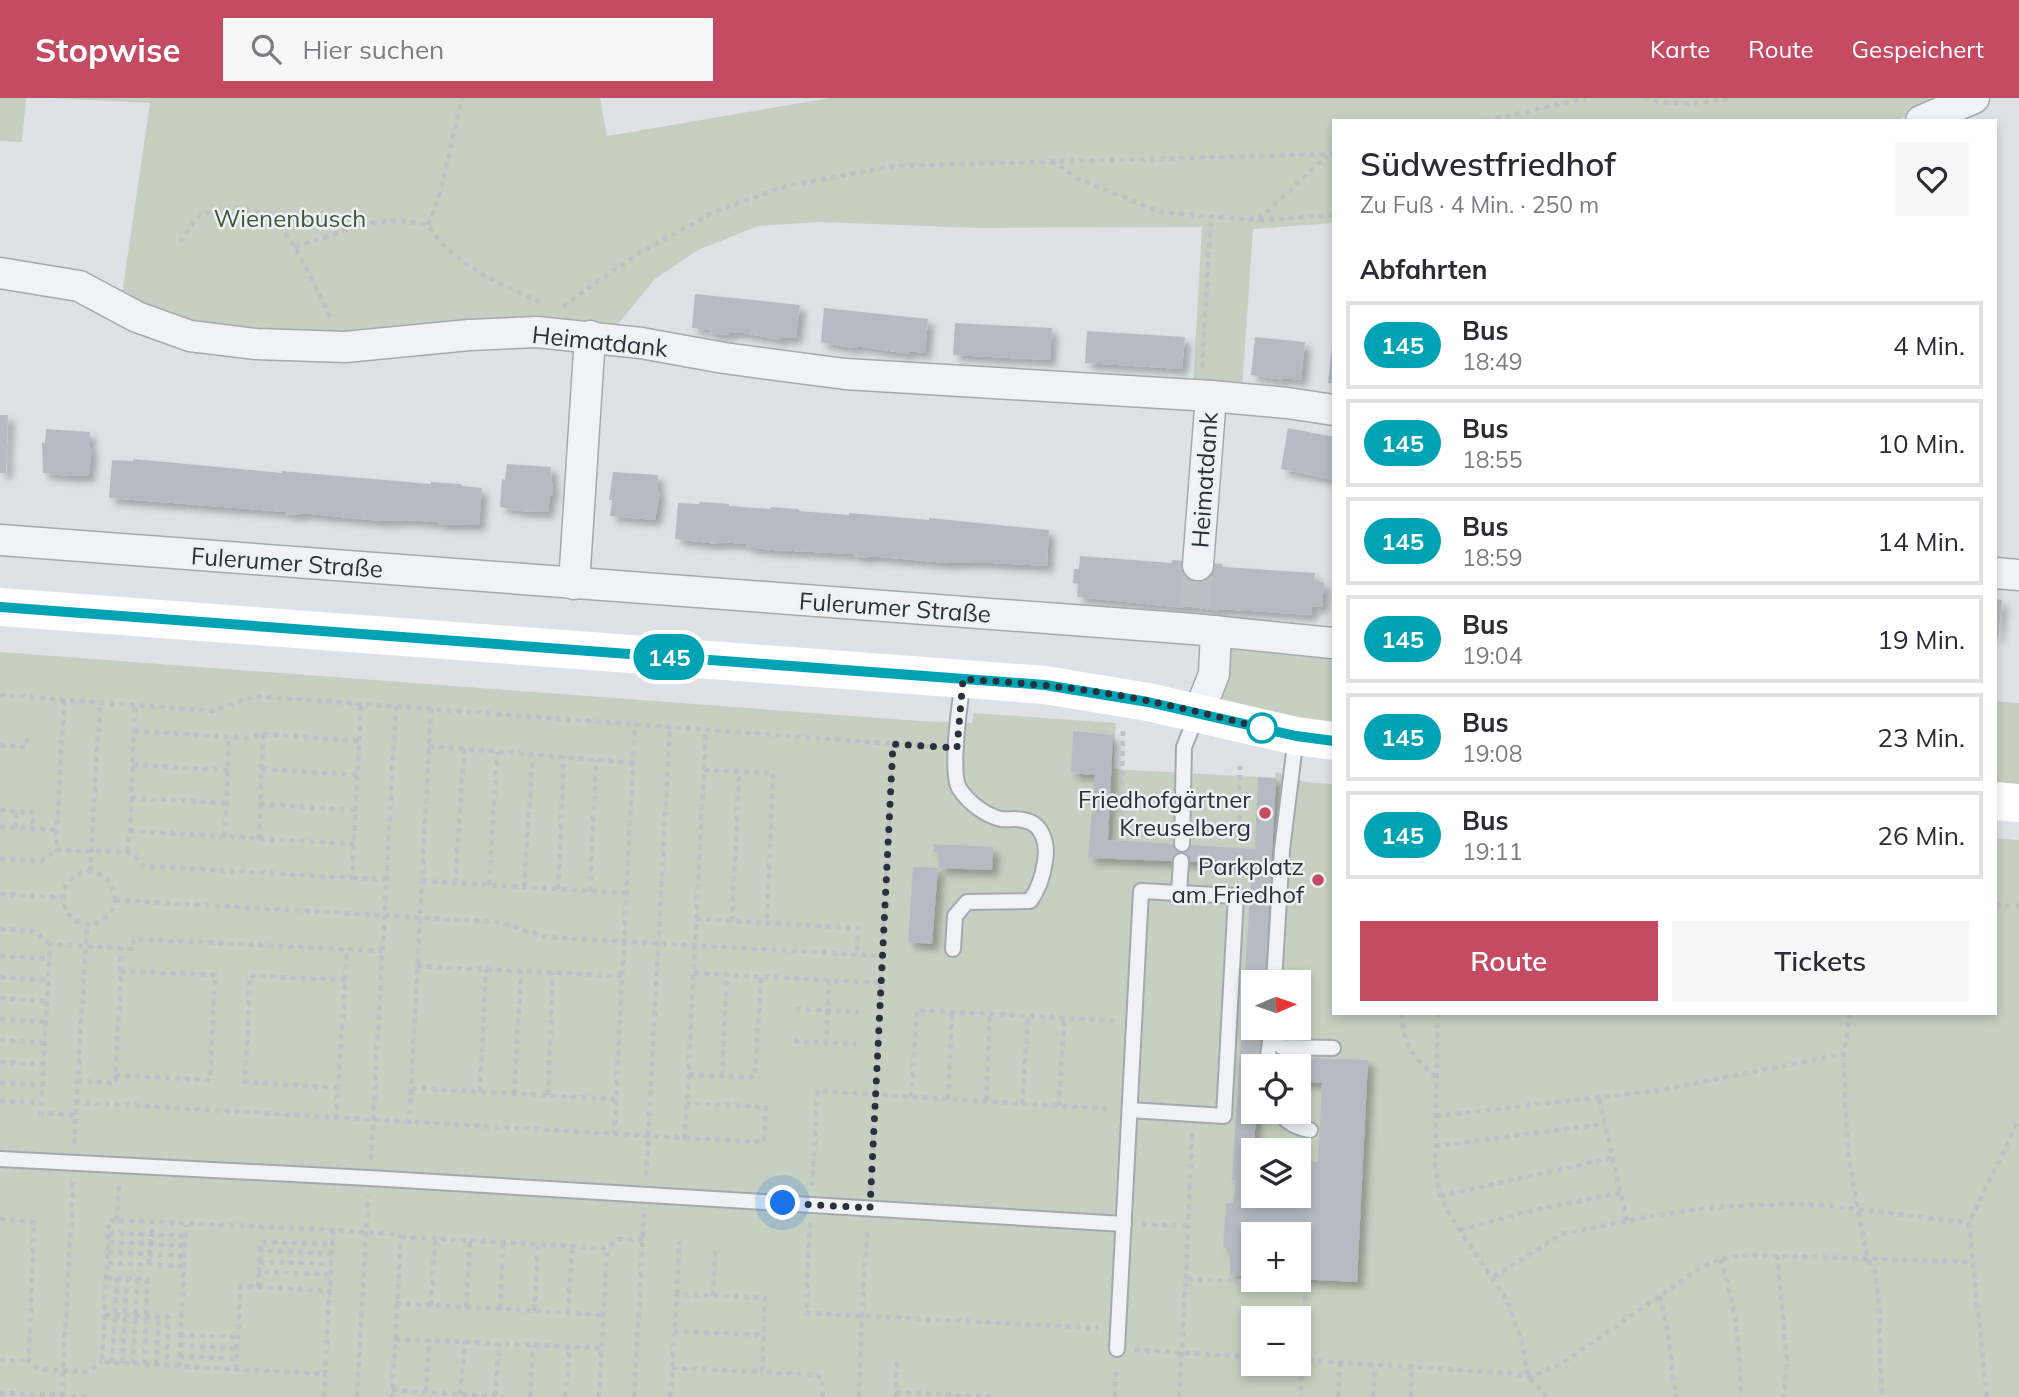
<!DOCTYPE html>
<html lang="de">
<meta charset="utf-8">
<style>
:root{--surface:#fff;--page:#f7f7f7;--text:#2b2b33;--muted:#7c7c81;--line:#e1e1e2;--accent:#c44b62}
body{margin:0;font-family:Mulish,sans-serif;background:var(--page);color:var(--text);height:100vh;display:flex;flex-direction:column;font-size:26px;white-space:nowrap}
*{box-sizing:border-box;margin:0}
p{font-size:23px;color:var(--muted)}
.icon{flex:none;width:38px;height:38px;fill:none;stroke:currentColor;stroke-width:2;stroke-linecap:round;stroke-linejoin:round}
.map{position:relative;flex:1;overflow:hidden}
.details{position:absolute;left:1332px;top:21px;width:665px;height:896px;display:flex;flex-direction:column;background:var(--surface);border-radius:0px;box-shadow:0 4px 10px #0003}
.details>*{flex:none}
.badge{padding:0 14px;border-radius:23px;font-size:24px;line-height:46px}
.needle{width:46px;rotate:88deg}
.buttons{position:absolute;left:1241px;top:872px;display:grid;gap:14px}
.buttons a{display:grid;place-items:center;width:70px;height:70px;border-radius:0px;background:var(--surface);box-shadow:0 4px 10px #0003;font-size:35px}
.you{position:absolute;width:35px;height:35px;margin:-18px;border:5px solid #fff;border-radius:50%;background:#1a73e8;box-shadow:0 0 0 10px #1a73e833}
.map>.badge{position:absolute;translate:-50% -50%;box-shadow:0 0 0 4px #fff}
h2{padding:0 28px;font-size:26px;line-height:63px}
.round{display:grid;place-items:center;flex:none;width:74px;height:74px;border-radius:0px;background:var(--page)}
.headline{display:flex;align-items:center;justify-content:space-between;height:119px;padding:0 28px}
h1{font-size:33px;font-weight:600;line-height:52px}
.cta{display:flex;gap:14px;margin-top:auto;padding:14px 28px}
.cta a{flex:1;height:80px;border-radius:0px;background:var(--accent);color:#fff;font-size:28px;font-weight:600;line-height:80px;text-align:center}
.cta a+a{background:var(--page);color:var(--text)}
ul{padding:0;list-style:none}
li{display:flex;align-items:center;gap:21px;height:88px;margin:0 14px 10px;padding:0 14px;border:4px solid var(--line);border-radius:0px}
li div{flex:1}
li b{display:block;font-size:26px}
li em{font-style:normal}
li .badge{min-width:77px;font-weight:700;text-align:center}
header{display:flex;align-items:center;gap:42px;box-sizing:border-box;height:98px;padding:0 35px;background:var(--accent);color:#fff}
header strong{font-size:33px}
nav{display:flex;gap:38px;margin-inline-start:auto;font-size:24px}
.search{width:490px;height:63px;background:var(--page);display:flex;align-items:center;gap:18px;box-sizing:border-box;padding:0 24px;border-radius:0px;color:var(--muted);font-size:26px}
.map>svg:first-child{display:block}
.green{fill:#c5d0c0;fill-rule:evenodd}
.building{fill:#b6bbc3;fill-rule:evenodd;filter:url(#shadow)}
.lines{fill:none;stroke-linecap:round;stroke-linejoin:round}
.street-tunnel{stroke:#babfc5;stroke-width:30;stroke-dasharray:30 15;stroke-linecap:butt}
.lane-casing{stroke:#a4a9b0;stroke-width:18}
.street-casing{stroke:#a4a9b0;stroke-width:33}
.path{stroke:#bdc0c5;stroke-width:4.5;stroke-dasharray:5 5;stroke-linecap:butt}
.lane{stroke:#f1f2f5;stroke-width:14}
.street{stroke:#f1f2f5;stroke-width:30}
.secondary{stroke:#fff;stroke-width:38}
.line-casing{stroke:#fff;stroke-width:16}
.line{stroke:#00a3b4;stroke-width:10}
.walk{stroke:#28313c;stroke-width:7;stroke-dasharray:0 12.6}
.stop-dot{fill:#fff;stroke:#00a3b4;stroke-width:3.5}
.poi-dot{fill:#c44b62;stroke:#edf1f4;stroke-width:2.5}
.labels{text-anchor:middle;dominant-baseline:central;stroke-width:5;stroke-linejoin:round;paint-order:stroke}
.park-label{font-size:24px;fill:#3e5737;stroke:#edf1f4}
.street-label{font-size:24px;fill:#28313c;stroke:#edf1f4}
.poi-label{font-size:24px;fill:#28313c;stroke:#edf1f4;text-anchor:end}
</style>
<header>
<strong>Stopwise</strong>
<div class="search"><svg class="icon" aria-label="search" viewBox="0 0 24 24"><circle cx="10" cy="10" r="6"/><path d="M15 15l6 6"/></svg>Hier suchen</div>
<nav><a>Karte</a><a>Route</a><a>Gespeichert</a></nav>
</header>
<div class="map">
<svg width="2019" height="1299" viewBox="0 0 2019 1299">
<defs>
<filter id="shadow"><feDropShadow dx="6" dy="6" stdDeviation="3.5" flood-color="#0004"/></filter>
</defs>
<rect width="100%" height="100%" fill="#dee2e7"/>
<g class="green">
<path d="M0,0H26L22,44L0,43Z"/>
<path d="M49,0H600L607,38L830,0H1953L1894,23H1334L1333,125L1253,131L1242,292L1193,288L1202,129L978,130L820,124L758,128L698,152L655,181L613,232L300,241L190,231L121,203L150,5Z"/>
<path d="M1223,538L1333,550V630L1208,605Z"/>
<path d="M0,554L920,623L972,625L974,615L1116,625L1113,671L1275,680L1276,674L1305,684L1333,686L1334,915H1995V740L2019,742V1299H0ZM1253,884H1298V929H1253ZM1253,968H1298V1013H1253ZM1253,1052H1298V1097H1253ZM1253,1136H1298V1181H1253ZM1253,1220H1298V1265H1253Z"/>
<path d="M1995,603L2019,605V689L1995,687Z"/>
</g>
<g class="building">
<path d="M695,196L800,207L796,240L781,239V242L744,235L729,234V237L709,235V232L692,230Z"/>
<path d="M824,210L928,221L925,255L909,253V256L857,248L856,250L846,249L821,244Z"/>
<path d="M955,225L1052,230L1050,262L953,257Z"/>
<path d="M1087,233L1185,239L1182,271L1085,265Z"/>
<path d="M1255,239L1305,244L1301,282L1283,280V282L1251,277Z"/>
<path d="M1332,248H1334V285H1328Z"/>
<path d="M0,317H8L6,375H0Z"/>
<path d="M1288,330L1334,339V382L1281,371Z"/>
<path d="M46,331L90,334L89,350H92L89,376L87,378H69L43,375L42,344L45,345Z"/>
<path d="M133,361L282,375L281,373L431,386V384L461,386V388L482,390L479,427L437,426V424L408,422L381,423L301,415V417L285,416L286,414L109,400L112,362L133,363Z"/>
<path d="M507,366L551,369L553,398H550L548,414L521,413L500,409L502,381L505,382Z"/>
<path d="M613,374L658,377L657,393H660L655,422L610,418L612,402H609Z"/>
<path d="M700,404L729,406V408L771,411L770,409L799,411V413L849,417V415L929,422V420L1049,432L1047,468L976,464L947,465L869,458V460L853,458V456L774,452L746,449L747,446L719,444L718,446L675,441L678,405L699,406Z"/>
<path d="M1080,458L1172,465V462L1222,466L1223,469L1315,475L1314,483L1324,484L1322,509L1312,508L1311,517L1219,511V513L1185,508V510L1077,499L1078,486L1073,485L1074,471H1079Z"/>
<path d="M1995,501L2002,502L1998,540H1995Z"/>
<path d="M1073,633L1113,637L1108,742L1255,751L1258,679L1276,680L1265,884H1253V929H1262L1261,958L1368,962L1357,1184L1298,1181V1136H1253V1178L1230,1177V1150H1223L1226,1105H1233L1235,1091L1236,1082H1232L1252,766L1088,760L1095,677L1071,675ZM1253,968H1298V983L1322,985L1318,1064L1298,1063V1097H1253V1052L1257,1013H1253Z"/>
<path d="M934,746L993,749L992,772L939,770V754H933Z"/>
<path d="M913,769L938,770L932,846L908,844Z"/>
</g>
<g class="lines">
<path class="street-tunnel" d="M1194,509L1198,467"/>
<defs>
<g id="lane">
<path d="M1182,746L1184,649L1197,617"/>
<path d="M953,851L955,818L967,804L1030,803C1039,791 1043,778 1045,763C1048,746 1043,725 1023,722C1016,720 1008,722 1001,721C984,717 968,704 959,690C950,674 960,603 963,583"/>
<path d="M1274,884L1282,752L1296,638"/>
<path d="M1272,929L1271,937L1282,949L1333,950"/>
<path d="M1268,958L1271,937"/>
<path d="M1130,1012L1224,1018L1236,798L1179,795"/>
<path d="M1279,1013C1286,1025 1297,1030 1310,1032"/>
<path d="M0,1061L369,1080L1124,1126"/>
<path d="M1117,1251L1141,793L1179,795L1181,763"/>
</g>
<g id="street">
<path d="M1921,23L1974,0"/>
<path d="M0,175L79,188L137,219L190,238L256,246L345,249L469,237L537,234L641,245L724,260L845,276L1211,298L1287,305L1334,312"/>
<path d="M0,442L1193,531L1332,545"/>
<path d="M1198,467L1211,298"/>
<path d="M1995,475L2019,477"/>
<path d="M574,486L590,238"/>
<path d="M1199,614L1214,576L1216,533"/>
</g>
</defs>
<use href="#lane" class="lane-casing"/>
<use href="#street" class="street-casing"/>
<g class="path">
<path d="M1644,0C1671,9 1702,5 1730,0"/>
<path d="M1486,23L1586,0"/>
<path d="M1051,63L1081,82L1160,114L1259,122L1334,117"/>
<path d="M1259,121L1327,58"/>
<path d="M428,127L440,95L462,0"/>
<path d="M180,144L200,116L233,110L269,115L295,149L333,223"/>
<path d="M295,149L364,126L400,122L428,127C452,167 502,186 542,205"/>
<path d="M564,209L573,201L637,156L716,113L786,88L894,68L1334,56"/>
<path d="M1202,269L1211,120"/>
<path d="M0,597L213,613L255,598L936,649"/>
<path d="M64,602L56,752L127,754L135,758L143,768L352,780L361,606"/>
<path d="M431,611L411,990L614,1001"/>
<path d="M134,633L248,640L263,636L358,643"/>
<path d="M1123,633L1121,731L1164,733"/>
<path d="M0,647L26,649L27,639"/>
<path d="M429,648L633,665"/>
<path d="M133,667L228,672"/>
<path d="M262,671L357,677"/>
<path d="M704,672L773,675L767,825"/>
<path d="M131,700L226,705"/>
<path d="M260,706L355,712"/>
<path d="M0,712L33,714V730"/>
<path d="M0,729L57,732"/>
<path d="M15,730L17,713"/>
<path d="M130,733L354,746"/>
<path d="M1201,734H1239L1240,668"/>
<path d="M225,738L229,639"/>
<path d="M259,741L263,636"/>
<path d="M127,754L130,733L135,607"/>
<path d="M0,761L41,763L56,752"/>
<circle cx="89" cy="800" r="26"/>
<path d="M90,774L100,605"/>
<path d="M352,780L387,781"/>
<path d="M422,783L625,795"/>
<path d="M455,785L464,651"/>
<path d="M489,787L497,654"/>
<path d="M524,789L533,656"/>
<path d="M558,791L564,659"/>
<path d="M590,793L596,662"/>
<path d="M0,796L62,799"/>
<path d="M115,802L499,824L546,839L882,858L871,1092"/>
<path d="M1995,807L2019,808"/>
<path d="M696,821L858,830L857,857"/>
<path d="M732,823L739,673"/>
<path d="M0,831L35,833L50,846"/>
<path d="M0,858L49,861"/>
<path d="M882,858L893,646"/>
<path d="M417,868L622,878"/>
<path d="M694,875L881,885"/>
<path d="M0,879L48,882"/>
<path d="M829,882L826,945L856,946"/>
<path d="M0,900L47,903"/>
<path d="M796,911L859,914"/>
<path d="M1402,915C1402,946 1414,960 1436,979"/>
<path d="M1438,915L1435,1066L1440,1098L1455,1125L1507,1202L1523,1248L1528,1279L1544,1295L1545,1299"/>
<path d="M1850,915L1844,956L1847,1051L1867,1160L1875,1174L1878,1195L1882,1299"/>
<path d="M0,921L46,924"/>
<path d="M0,942L44,945"/>
<path d="M794,943L826,945"/>
<path d="M0,964L43,966"/>
<path d="M115,977L210,982L215,877L120,873"/>
<path d="M689,977L755,979L761,878"/>
<path d="M722,978L727,876"/>
<path d="M77,983L115,985L122,850"/>
<path d="M0,985L42,987"/>
<path d="M338,990L245,984L250,878L345,882"/>
<path d="M480,994L486,871"/>
<path d="M514,996L521,873"/>
<path d="M548,997L553,875"/>
<path d="M911,999L917,912L1116,923"/>
<path d="M948,1001L952,914"/>
<path d="M1599,1001L1627,1123"/>
<path d="M0,1003L41,1005"/>
<path d="M986,1003L990,916"/>
<path d="M75,1004L685,1040L706,631"/>
<path d="M1022,1006L1028,918"/>
<path d="M1059,1008L1064,920"/>
<path d="M74,1017L41,1015L50,846L133,851L134,841L383,853"/>
<path d="M1436,1018L1661,992L1844,956"/>
<path d="M336,1021L347,851"/>
<path d="M409,1026L411,990"/>
<path d="M614,1037L635,626"/>
<path d="M685,1040L764,1044L766,1009L687,1005"/>
<path d="M74,1046L87,827"/>
<path d="M1435,1048L1605,1026"/>
<path d="M371,1062L396,608"/>
<path d="M646,1078L670,629"/>
<path d="M812,1088L818,993L1112,1011"/>
<path d="M1440,1098L1612,1060"/>
<path d="M0,1121L34,1124L29,1263L39,1271L86,1274L102,1264"/>
<path d="M117,1123L119,1085"/>
<path d="M810,1125L806,1215L1099,1230"/>
<path d="M1142,1126L1187,1128"/>
<path d="M333,1132L325,1276L102,1264L109,1122C205,1126 301,1130 397,1136L401,1139L392,1299"/>
<path d="M1460,1132L1525,1114L1620,1095"/>
<path d="M109,1135L185,1138"/>
<path d="M401,1139L607,1150L619,1141H643"/>
<path d="M109,1144L184,1148"/>
<path d="M260,1152V1144L333,1146"/>
<path d="M108,1154L184,1158"/>
<path d="M1777,1157L1787,1261L1784,1299"/>
<path d="M1720,1161C1736,1205 1740,1251 1741,1299"/>
<path d="M259,1164L260,1152L332,1156"/>
<path d="M108,1165L184,1168"/>
<path d="M149,1166L152,1125"/>
<path d="M259,1174V1164L331,1166"/>
<path d="M1494,1179L1562,1136L1646,1119L1713,1109L1785,1106L1825,1107L1969,1125"/>
<path d="M107,1180H117L112,1265"/>
<path d="M117,1180L147,1181L145,1266"/>
<path d="M1186,1181L1192,1035"/>
<path d="M258,1189L259,1174L330,1176"/>
<path d="M677,1196L679,1143"/>
<path d="M713,1198L715,1152"/>
<path d="M1660,1198L1668,1236L1676,1299"/>
<path d="M396,1205L604,1217"/>
<path d="M431,1207L435,1141"/>
<path d="M466,1209L470,1143"/>
<path d="M500,1211L503,1145"/>
<path d="M534,1213L538,1147"/>
<path d="M568,1215L572,1148"/>
<path d="M105,1217L168,1219L167,1268"/>
<path d="M674,1233L763,1237"/>
<path d="M180,1237L239,1239"/>
<path d="M395,1241L602,1250"/>
<path d="M180,1247L238,1251"/>
<path d="M1135,1252L1253,1259"/>
<path d="M179,1258L237,1261"/>
<path d="M0,1262L29,1263"/>
<path d="M1298,1262L1508,1275L1528,1279L1558,1268L1702,1169L1720,1161L1745,1157L1972,1164"/>
<path d="M122,1265L127,1181"/>
<path d="M133,1266L137,1181"/>
<path d="M156,1267L159,1219"/>
<path d="M179,1269L186,1127"/>
<path d="M672,1270L762,1274"/>
<path d="M236,1271L241,1188L330,1193"/>
<path d="M392,1292L504,1299"/>
<path d="M426,1294L429,1242"/>
<path d="M896,1294L994,1299"/>
<path d="M0,1295L62,1297L73,1083"/>
<path d="M460,1296L465,1244"/>
<path d="M495,1298L499,1245"/>
<path d="M61,1299H91"/>
<path d="M324,1299L325,1276"/>
<path d="M357,1299L368,1098"/>
<path d="M530,1299L533,1247"/>
<path d="M565,1299L570,1249"/>
<path d="M599,1299L607,1150"/>
<path d="M634,1299L644,1115"/>
<path d="M670,1299L677,1196L765,1200L762,1274L817,1277L822,1281L823,1299"/>
<path d="M859,1299L863,1192L868,1129"/>
<path d="M896,1299L897,1263"/>
<path d="M1115,1299L1116,1269"/>
<path d="M1179,1299L1186,1181L1306,1186L1301,1299"/>
<path d="M1338,1299L1340,1266"/>
<path d="M1373,1299L1375,1269"/>
<path d="M1411,1299L1412,1271"/>
<path d="M1987,1299L1969,1125L2019,1021"/>
</g>
<use href="#lane" class="lane"/>
<use href="#street" class="street"/>
<g class="secondary">
<path d="M0,509L1045,587L1148,604L1296,638L1334,643"/>
<path d="M1995,703L2019,705"/>
</g>
</g>
<g class="lines">
<defs>
<path id="line" d="M0,509L1045,587L1148,604L1296,638L1334,643"/>
</defs>
<use href="#line" class="line-casing"/>
<use href="#line" class="line"/>
<path class="walk" d="M783,1105L870,1110L893,646L957,650L963,581C1006,584 1049,587 1092,593C1152,602 1212,617 1270,632L1262,630"/>
</g>
<circle class="stop-dot" cx="1262" cy="630" r="14"/>
<g class="poi-dot">
<circle cx="1265" cy="715" r="7"/>
<circle cx="1318" cy="782" r="7"/>
</g>
<g class="labels">
<g class="park-label">
<text x="290" y="120">Wienenbusch</text>
</g>
<g class="street-label">
<text transform="translate(600 243) rotate(6)">Heimatdank</text>
<text transform="translate(1204 382) rotate(-86)">Heimatdank</text>
<text transform="translate(287 464) rotate(4)">Fulerumer Straße</text>
<text transform="translate(895 509) rotate(4)">Fulerumer Straße</text>
</g>
<g class="poi-label">
<text x="1251" y="701">Friedhofgärtner<tspan x="1251" dy="28">Kreuselberg</tspan></text>
<text x="1304" y="768">Parkplatz<tspan x="1304" dy="28">am Friedhof</tspan></text>
</g>
</g>
</svg>
<div class="buttons">
<a><svg class="needle" viewBox="-14 -14 28 28"><path d="M0-13l5 13h-10z" fill="#e53935"/><path d="M0 13l5-13h-10z" fill="#7c7c81"/></svg></a>
<a><svg class="icon" aria-label="locate" viewBox="0 0 24 24"><circle cx="12" cy="12" r="6"/><path d="M12 2v4M12 18v4M2 12h4M18 12h4"/></svg></a>
<a><svg class="icon" aria-label="layers" viewBox="0 0 24 24"><path d="M12 4l9 5-9 5-9-5zM3 14l9 5 9-5"/></svg></a>
<a>+</a>
<a>−</a>
</div>
<div class="you" style="left:783px;top:1105px"></div>
<b class="badge" style="left:669px;top:559px;background:#00a3b4;color:#fff">145</b>
<section class="details">
<div class="headline"><div><h1>Südwestfriedhof</h1><p>Zu Fuß · 4 Min. · 250 m</p></div><a class="round"><svg class="icon" aria-label="heart" viewBox="0 0 24 24"><path d="M12 20l-8-8c-3-5 5-10 8-4 3-6 11-1 8 4z"/></svg></a></div>
<h2>Abfahrten</h2>
<ul>
<li><span class="badge" style="background:#00a3b4;color:#fff">145</span><div><b>Bus</b><p>18:49</p></div><em>4 Min.</em></li>
<li><span class="badge" style="background:#00a3b4;color:#fff">145</span><div><b>Bus</b><p>18:55</p></div><em>10 Min.</em></li>
<li><span class="badge" style="background:#00a3b4;color:#fff">145</span><div><b>Bus</b><p>18:59</p></div><em>14 Min.</em></li>
<li><span class="badge" style="background:#00a3b4;color:#fff">145</span><div><b>Bus</b><p>19:04</p></div><em>19 Min.</em></li>
<li><span class="badge" style="background:#00a3b4;color:#fff">145</span><div><b>Bus</b><p>19:08</p></div><em>23 Min.</em></li>
<li><span class="badge" style="background:#00a3b4;color:#fff">145</span><div><b>Bus</b><p>19:11</p></div><em>26 Min.</em></li>
</ul>
<div class="cta"><a>Route</a><a>Tickets</a></div>
</section>
</div>
